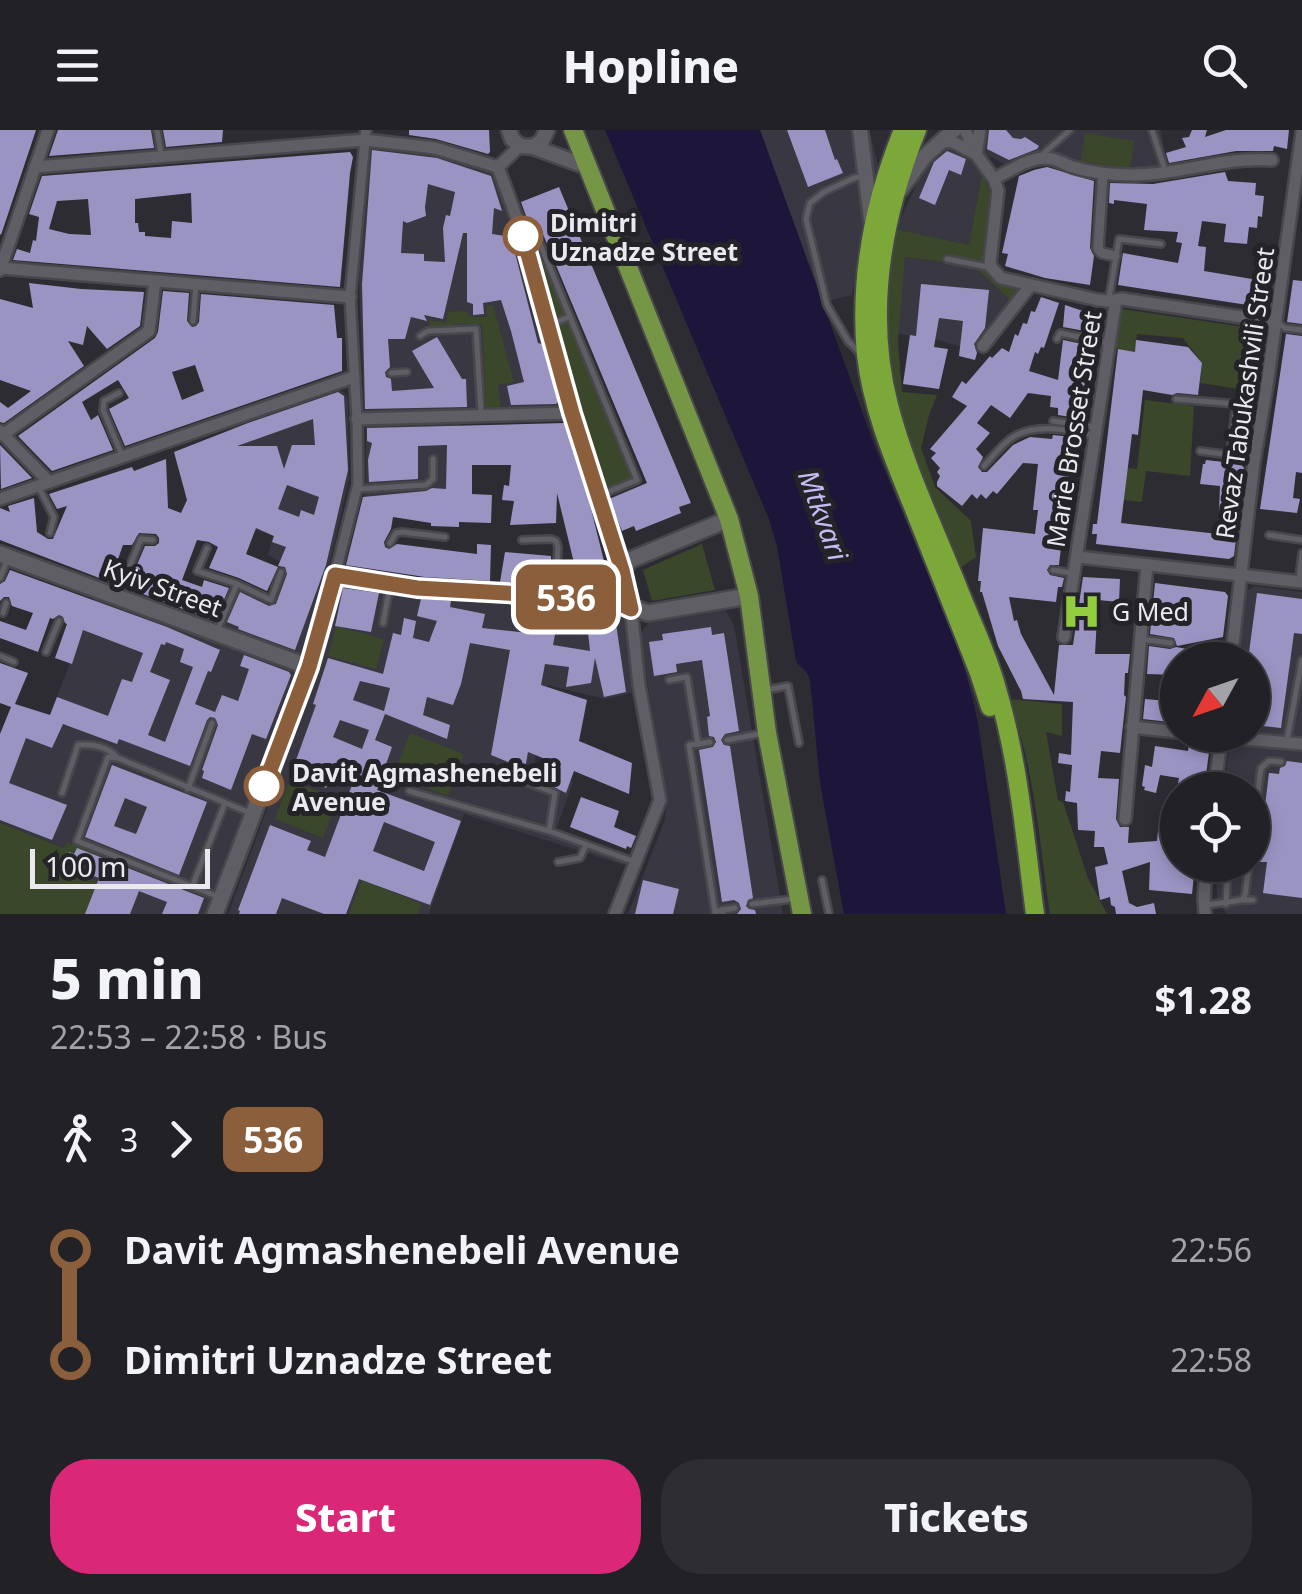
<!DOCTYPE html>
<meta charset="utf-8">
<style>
:root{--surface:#222126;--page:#2e2e32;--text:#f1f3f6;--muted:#a2a3a7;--line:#3f3e43;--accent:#db2777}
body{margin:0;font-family:"Noto Sans",sans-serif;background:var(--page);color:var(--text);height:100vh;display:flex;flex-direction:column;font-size:38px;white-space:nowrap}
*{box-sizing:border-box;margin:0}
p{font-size:32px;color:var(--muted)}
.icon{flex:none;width:55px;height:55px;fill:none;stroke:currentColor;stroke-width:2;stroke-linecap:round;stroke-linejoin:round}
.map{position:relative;height:784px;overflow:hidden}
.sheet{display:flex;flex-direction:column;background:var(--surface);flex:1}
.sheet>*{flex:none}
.badge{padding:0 20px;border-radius:15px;font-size:35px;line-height:65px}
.needle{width:65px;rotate:230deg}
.fabs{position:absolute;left:1160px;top:512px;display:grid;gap:20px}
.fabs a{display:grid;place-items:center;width:110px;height:110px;border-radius:50%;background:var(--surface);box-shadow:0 5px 15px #0003,0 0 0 2px var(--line);font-size:50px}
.scale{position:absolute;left:30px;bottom:25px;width:180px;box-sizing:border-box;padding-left:10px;border:5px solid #eaeaee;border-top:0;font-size:28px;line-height:35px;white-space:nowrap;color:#eaeaee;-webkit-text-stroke:8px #232328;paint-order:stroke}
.map>.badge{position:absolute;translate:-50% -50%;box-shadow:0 0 0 5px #fff}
.legs{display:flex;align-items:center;gap:15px;height:110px;padding:0 50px;font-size:32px}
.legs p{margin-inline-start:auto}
.overview{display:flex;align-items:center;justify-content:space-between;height:170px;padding:0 50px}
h1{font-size:55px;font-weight:800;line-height:75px}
.primary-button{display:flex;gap:20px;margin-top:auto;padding:20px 50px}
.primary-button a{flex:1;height:115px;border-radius:40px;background:var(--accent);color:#fff;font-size:40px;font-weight:800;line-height:115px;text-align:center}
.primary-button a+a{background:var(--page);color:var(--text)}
ul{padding:0 50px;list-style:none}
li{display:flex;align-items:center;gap:35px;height:110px;font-size:38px}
li i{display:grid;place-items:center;width:15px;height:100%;margin:0 12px;background:currentColor}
li i::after{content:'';width:25px;height:25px;margin:-12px;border:8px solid;border-radius:50%;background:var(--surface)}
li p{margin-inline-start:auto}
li:first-child i{background:linear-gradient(#0000 50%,currentColor 0)}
li:last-child i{background:linear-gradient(currentColor 50%,#0000 0)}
header{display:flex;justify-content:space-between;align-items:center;height:130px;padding:0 50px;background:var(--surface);font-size:45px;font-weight:800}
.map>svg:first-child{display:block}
.built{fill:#393742;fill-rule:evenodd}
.green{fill:#3a472b}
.water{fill:#1d153a}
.building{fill:#9a94c3;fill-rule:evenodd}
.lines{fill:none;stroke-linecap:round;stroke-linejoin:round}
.service-casing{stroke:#48484c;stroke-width:10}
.pedestrian-casing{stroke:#48484c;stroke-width:14}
.minor-casing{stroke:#48484c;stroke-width:16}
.tertiary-casing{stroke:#48484c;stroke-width:19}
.secondary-casing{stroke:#48484c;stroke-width:20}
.primary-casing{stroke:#48484c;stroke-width:22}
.trunk-casing{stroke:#48484c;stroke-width:22}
.service{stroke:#5f5e64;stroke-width:5}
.pedestrian{stroke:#5f5e64;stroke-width:9}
.minor{stroke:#5f5e64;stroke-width:11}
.tertiary{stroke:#5f5e64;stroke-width:14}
.secondary{stroke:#5f5e64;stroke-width:15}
.primary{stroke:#759644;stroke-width:18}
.trunk{stroke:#7ca839;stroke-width:18}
.line-1-casing{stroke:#fff;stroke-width:22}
.line-1{stroke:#8b5e3c;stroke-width:15}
.stop-1-dot{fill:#fff;stroke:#8b5e3c;stroke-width:5}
.labels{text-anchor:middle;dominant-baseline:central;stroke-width:10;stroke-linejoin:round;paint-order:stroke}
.stop-label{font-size:25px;font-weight:bold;fill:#eaeaee;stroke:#232328;text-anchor:start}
.street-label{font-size:25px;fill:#eaeaee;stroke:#232328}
.poi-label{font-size:25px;fill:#eaeaee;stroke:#232328;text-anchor:start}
.water-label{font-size:28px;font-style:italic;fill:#c3bcf4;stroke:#232328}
</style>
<header><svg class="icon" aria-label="menu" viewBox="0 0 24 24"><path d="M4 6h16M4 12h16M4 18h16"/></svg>Hopline<svg class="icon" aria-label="search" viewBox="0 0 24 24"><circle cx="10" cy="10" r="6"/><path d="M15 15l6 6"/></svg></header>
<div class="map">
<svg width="1302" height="784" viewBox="0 0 1302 784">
<rect width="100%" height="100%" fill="#2d2c32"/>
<g class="built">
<path d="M760,0H869L878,35L865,90L852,165L823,172Z"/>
<path d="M984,0H1161L1166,32H1163L1158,38L1140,40H1105L1063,30L1042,17L1037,24L1012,38L983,23L980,16Z"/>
<path d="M944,14L975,29L982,43L969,115L896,99L931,23Z"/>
<path d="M371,15L421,22L478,36L493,41L499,47L563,274L559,279L364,284L359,149ZM468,186L488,187L514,252L498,254L486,278L483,194H454L430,190L446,192Z"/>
<path d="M905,127L973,136L1010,170L980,212L977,222L935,209L898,204Z"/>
<path d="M338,260L344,262L348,269L349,349L326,450L303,524L296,527L218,498L237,454L269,468L282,433L268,425L273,406L228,390L232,298Z"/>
<path d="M460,292L461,381L389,377L372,445L345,440L366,360V293Z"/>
<path d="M340,452L607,475L620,480L625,488L632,563L605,569L547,555L534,635L573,652L556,700L631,728L627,736L464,684L429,784H228L307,572Z"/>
<path d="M1255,456L1302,462V607L1253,602L1252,530H1238L1246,461Z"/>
<path d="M96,465L294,539L297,544L205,784H97L90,749L67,713L65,718L0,693V651L28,587L49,588Z"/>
<path d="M725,480L734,495L783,784H628L665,690L667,671L640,507L644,498L650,492Z"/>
<path d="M1230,612L1302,620V784H1227L1217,772L1216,735H1252V660H1223Z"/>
</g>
<g class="green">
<path d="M1085,3L1134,11L1130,39L1081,31Z"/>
<path d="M982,43L994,72L991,140L1022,158L1010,170L973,136L905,127L898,212L902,262L937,265L929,285L921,318L935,357L971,391L976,427L957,440L894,267L886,224L884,156L896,99L969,115Z"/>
<path d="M537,101L640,352L603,367L526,103Z"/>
<path d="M493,175L514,252L498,255L501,278H486L482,194H455L454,205H431L429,190L446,192L448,182L467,181L469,186L487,187V176Z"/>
<path d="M1122,179L1264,200L1247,314L1238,313L1236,309L1246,310L1252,261L1200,253L1202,233L1183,208L1137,204L1135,222L1115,218Z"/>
<path d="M1145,270L1194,276L1190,346L1146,341L1142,372L1123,370L1127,338L1137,339Z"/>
<path d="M702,414L715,460L652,471L643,440Z"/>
<path d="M336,496L384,509L376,539L328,526Z"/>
<path d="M1008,569L1062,574V606L1046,602L1058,670L1063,672L1088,748L1107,784H1050C1040,718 1034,630 1008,569Z"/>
<path d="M410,603L464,624L448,666L394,645Z"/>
<path d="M290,650L338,669L323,708L275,689Z"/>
<path d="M0,693L64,718L67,712L99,725L90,749L108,757L97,784H0Z"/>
<path d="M362,750L422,774L418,784H349Z"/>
</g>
<path class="water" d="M605,0H760L875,317L953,504C963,533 972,562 978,593L1006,784H844L820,653L810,549C807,540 800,538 796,531L777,416L769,389Z"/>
<g class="building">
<path d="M0,0H36L1,105L0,104Z"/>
<path d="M58,0H151L154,18L49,26Z"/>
<path d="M163,0H223L222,12L166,17Z"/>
<path d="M409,0H489L490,22L488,24L436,9L409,5Z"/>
<path d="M787,0H825L835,30L837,29L843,43L808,57Z"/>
<path d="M989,0H1006L1013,8L1021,9L1025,7L1039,16L1037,19L1009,30L987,19Z"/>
<path d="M1192,0H1207L1205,7L1226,0H1289L1287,19L1274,16L1273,21H1236L1169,33L1166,23L1186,17L1182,8L1189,7Z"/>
<path d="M372,20L437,28L491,46L502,81L494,78L492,104L511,107L538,213L542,214L559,271L556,274L511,275L507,256L524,252L511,201L501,170L483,173L484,184L473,185V174L467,172V103H463L443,189L424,185L427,191L411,187L405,209H388L390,237L385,242L386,247L391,249L392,261L434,258L412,221L437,207L462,249H466L467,277L365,279L362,154ZM428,54L455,62L450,86L446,85L443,98L445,132L424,131V124L401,123L403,91L407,93L426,86L425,77Z"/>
<path d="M947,21L966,29L961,45L949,40L935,75L919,68L934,32Z"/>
<path d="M350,22L353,27L350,43L340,157L13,130L17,119L30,123L33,110L36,111L39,87L29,84L42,46ZM191,63L192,93L172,91L171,108L145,106V102H139L138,93H135V69ZM88,69L91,105L69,104L49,99L57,71Z"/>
<path d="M1047,37L1094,51L1090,118L1094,126L1090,155L1045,148L1005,136L1008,124L1002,123L1019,46L1034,40Z"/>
<path d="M1225,42L1228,51L1256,53L1255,65L1264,66L1262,87L1258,86L1257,98L1249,97L1247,114L1224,112L1226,94L1202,91L1198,116L1206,117L1204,141L1270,152L1267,178L1118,155L1123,123L1178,133L1182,113L1176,112L1178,102L1144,100L1147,74L1114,70V74L1109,73L1110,53L1153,54Z"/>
<path d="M559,57L691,373L679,377L681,383L636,401L634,396L622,401L609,369L647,353L540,97L531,100L521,72Z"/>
<path d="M1293,150L1302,151V194L1287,192Z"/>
<path d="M29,153L81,159L144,162L140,196L107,219L87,196L83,215L68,211L84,236L4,293L0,292V272L8,278L31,261L0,250V169L33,178Z"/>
<path d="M921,154L989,160L985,198L974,214L977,223L975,230L959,226L963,191L939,188L934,217L948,219L939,259L903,254L910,205L916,206Z"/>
<path d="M163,161L189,163L187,191L192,197L196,196L199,192L201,164L334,175L337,208H342V241L125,316L109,279L129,268L118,250L82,272L91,290L98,285L113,320L52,341L18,306L155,208L158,202ZM195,235L204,261L182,270L172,242Z"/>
<path d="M1041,167L1059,173L1044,218L1041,217L1038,224L1035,222L1029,241L1058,250L1063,210L1092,216L1084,289L1058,285V278L1050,277L1051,266L1028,263L1010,288L991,275L977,293L990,303L976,319L983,327L978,337L982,342H987L1013,315L1030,307L1052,309L1053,305L1062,306L1070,307L1069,311H1073L1059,435H1050L1047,440L1050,445L1064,448L1062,457H1058L1056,472L1009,467L1014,491L1017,490L1021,504L1054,565L1059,515H1073L1083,447L1120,449L1119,472L1098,470L1095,524H1130L1128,543H1125L1124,565L1126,567L1120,623L1101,621L1098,648L1119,649L1116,689L1120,697H1129L1128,713L1157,711L1159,691L1178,693V735H1195L1192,764L1149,760L1150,732L1122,741L1129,773L1137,777L1154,773L1156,784H1116L1115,777L1111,775L1110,767L1100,770L1095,737L1108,734L1104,717H1094L1095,701L1078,700L1077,673L1065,671L1066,661L1070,662L1072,635L1058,633L1059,623L1071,625L1073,572L1023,569L1021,561L998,516L982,462H980L981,451H978L983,398L1035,404L1038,380H1033L1038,334L1023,333L997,364L993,361L986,369L981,364L977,369L972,364L962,376L937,356V352L940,346L937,342L940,338L931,328L936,323L930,319L967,276L952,267L962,251L966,254L990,226L992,228L1002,218L1009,222L1015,204L1018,206L1023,193L1027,194L1031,181L1035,182Z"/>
<path d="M1065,175L1101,187L1096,203L1063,197Z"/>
<path d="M1286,204L1302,206V343L1296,342L1293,368L1300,369L1297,383L1260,379Z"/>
<path d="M1136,210L1188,217L1202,233L1198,265L1177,263L1172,265L1143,260L1138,305L1132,304L1121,393L1218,404L1220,356L1200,354L1203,334H1205L1206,330L1241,334L1244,338L1234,426L1229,429L1096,414L1097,404H1092L1093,394H1097L1118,219L1135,222Z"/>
<path d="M338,262L344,266L348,340L326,435L295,520L238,499L239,497L227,492L240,462L269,476L276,474L287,444L285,437L278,436L286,417L272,412L274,406L256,398L246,424L278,437L267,461L239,448L209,438L218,417L209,412L197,410L182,450L202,457L204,450L229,458L215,491L127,458L145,416H155L159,413V408L156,404L139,403L132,415H123L118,429L125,432L115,454L0,410V378L10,382L8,376L34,368L37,402L48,409H53L67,376L57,379L49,364L132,337L134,341L166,329L168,378L181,383L187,370L174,322L248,293ZM313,289L315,315H292L284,339L277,316H237ZM287,355L319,367L314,385L301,380L299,387L278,379Z"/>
<path d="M565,293L585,355L608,447L580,455H568L500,452L505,422L551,426V437L556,441L561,440L563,436L575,437L557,363L556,393L510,395L514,371L502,370L504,355L509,356L511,335H472V364L492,365L491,393L459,392V397L431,396V393L393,387L391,399L384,412L385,417L389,419L397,414L477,424V414L491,415L490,451L425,447L346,435L363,367L426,361L432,358L446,359L447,315L418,316V349L369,352L368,330L372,313L367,311V298Z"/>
<path d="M0,315L32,348L1,359Z"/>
<path d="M10,440L167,497L220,520L211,542L208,541L195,574L215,582L222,565L238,571L249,539L240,536L244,525L289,542L291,545L266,609L252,604L231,660L202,648L204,641L202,640L218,595L215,588L210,587L207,590L190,636L119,609L117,614L63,594L52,618L26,608L9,653L67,675L52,710L0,690V604L11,577L0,573V533L28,543L15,574L50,585L57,567L108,586L122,549L132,552L143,523L83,500L72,534L55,528L67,494L65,493L63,487L59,485L53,489L50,488L38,522L0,508V491L26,500L33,483L12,476L9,467H4L0,471V454L5,451ZM166,512L184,519L180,532L193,537L165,612L148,605L170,550L150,542L161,514L165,515Z"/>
<path d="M1155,453L1225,462L1228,466L1223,507L1177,516L1174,508L1150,504Z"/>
<path d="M343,458L379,463L371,502L335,496Z"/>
<path d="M1257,463L1302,469V504L1294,503L1281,598L1252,595V530H1248Z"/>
<path d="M421,469L451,471L450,477L485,484L482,498L538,504L543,476L599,483V488L615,487L626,562L604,567L595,528L591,553L566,557L569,537L545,534L541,555L587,570L579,611L632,633L629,664L574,641L566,663L543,652L550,631L528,622L525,639L491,625L510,520L470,513L461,554L453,575L427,567L423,585L450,595L447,609L385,584L375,610L392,617L377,660L461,691L430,775L359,749L346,784H324L282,768L276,784H239L240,781L238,780L270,695L311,711L307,720L325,727L352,655L331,646L326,658L291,644L316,575L313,574L328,528L383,544L393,503L401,505L404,488L416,491L413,508L429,512L437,491L417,486ZM558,489L587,493L590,521L553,515ZM360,551L390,558L384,581L353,570ZM340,590L369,600L362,619L333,607ZM384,692L435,712L424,741L373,721Z"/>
<path d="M711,497L712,505L724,503L739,601L725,604L721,610L724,615L730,616L753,768L748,770L746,776L749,779L755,780L756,784H737L741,779L739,773L734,770L722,772L699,620L713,617L716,612L714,607L709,606L707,587L710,586L702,530L676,534L677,542L654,546L649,512L663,510L662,504Z"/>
<path d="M1149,516L1170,519L1176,517L1220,525V530H1178V545L1147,544Z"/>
<path d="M1173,548H1178V593L1143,589L1145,569L1168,571Z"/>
<path d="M1190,608L1195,613L1210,615L1204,660H1177L1179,648L1160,645L1156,663L1144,660L1145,657L1142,656L1145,635L1152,637L1155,616L1188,621Z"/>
<path d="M1287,631L1302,633V768L1263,763L1267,732H1258L1269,643L1279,644L1280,638L1285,636Z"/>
<path d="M112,635L207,672L179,745L85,707ZM125,668L147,677L136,704L114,696Z"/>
<path d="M581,667L619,681L614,697L636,706L631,718L627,716L626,719L570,697Z"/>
<path d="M77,718L204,768L198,784H162L167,772L139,761L130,784H85L99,748L94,746L95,743L65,733L69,722L74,724Z"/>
<path d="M643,750L679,759L673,784H635Z"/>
</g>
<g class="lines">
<defs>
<g id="service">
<path d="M157,0L161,24"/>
<path d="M1152,0L1165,40"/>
<path d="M1042,25L1070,0"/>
<path d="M536,104L637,350L600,365"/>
<path d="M947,129L988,137"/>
<path d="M1109,168L1119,109L1161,114"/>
<path d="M193,191L196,154"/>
<path d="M1278,193L1285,198L1302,200"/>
<path d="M548,195L569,187"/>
<path d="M420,206L428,201L476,199L481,282"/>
<path d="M1057,209L1060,203L1109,213"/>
<path d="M859,222L848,211L827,175L806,89L810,73L824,62L854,48L864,46"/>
<path d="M391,243L407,242"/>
<path d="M119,263L104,271L103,280L121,323"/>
<path d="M1176,269L1236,274L1230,324"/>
<path d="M1053,291L1095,297"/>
<path d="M1200,321L1248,327L1254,332"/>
<path d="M984,336C993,326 1002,314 1013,307C1035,293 1068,300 1092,305"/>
<path d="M38,356L54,387L50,403"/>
<path d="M359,359L426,355L433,349V329"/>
<path d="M1269,405L1302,410"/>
<path d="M522,410L551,409L556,411L558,417L557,435"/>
<path d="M390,413L396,403L402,402L445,407"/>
<path d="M207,418L197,441L237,454"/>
<path d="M1053,440L1071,443"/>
<path d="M0,448L8,428"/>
<path d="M1299,449L1302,423"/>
<path d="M118,464L141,409L153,410"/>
<path d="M3,483L6,473"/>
<path d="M383,493L390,456"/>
<path d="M217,501L237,454L271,470L281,442"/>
<path d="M1140,509L1171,513"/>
<path d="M46,522L59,491"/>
<path d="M0,526L14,532"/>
<path d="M669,550L687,547L698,614L689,615L715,782L722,780L723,784"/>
<path d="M765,560L788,556L799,613"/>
<path d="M727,610L764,603"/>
<path d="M1287,610L1302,530"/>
<path d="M698,614L710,612"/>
<path d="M118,628L108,627L77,711L219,767"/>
<path d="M507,645L555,663L549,701"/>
<path d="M188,659L212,593"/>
<path d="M409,661L549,701L635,732"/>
<path d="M62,663L78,615C94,614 106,616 118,628L250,683"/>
<path d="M1252,709L1261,638L1269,631L1281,632"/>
<path d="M558,732L580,728L586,715"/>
<path d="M822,750L829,784"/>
<path d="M192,757L225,673"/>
<path d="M1242,770H1253"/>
<path d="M752,774L793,769"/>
<path d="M1226,774L1228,735"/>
<path d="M1207,775L1242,770L1245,765L1249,735"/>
<path d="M722,780L735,778"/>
</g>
<g id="pedestrian">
<path d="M1103,43L1098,119L1102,123L1115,126"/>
<path d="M335,445L358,354L357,289L350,167L366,0"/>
</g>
<g id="minor">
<path d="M965,0L976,24L994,49L998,61L990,132L991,137L1001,148L1098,170L1109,171L1122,169L1275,192"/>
<path d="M941,11L953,12L976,24"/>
<path d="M976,24L980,0"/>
<path d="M35,37L365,10L435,18L498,37"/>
<path d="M498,37L523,105L572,283L622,440"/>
<path d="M498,37L520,16"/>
<path d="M994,49C1010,41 1026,29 1044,28C1055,27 1062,34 1073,37C1092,43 1114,45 1134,45C1181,45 1225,26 1272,30"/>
<path d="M1,138L350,167"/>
<path d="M0,140L48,0"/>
<path d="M983,216L1030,156"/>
<path d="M357,289L572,283"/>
<path d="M0,301L49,352"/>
<path d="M4,304L149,201L155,151"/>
<path d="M0,369L354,247"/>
<path d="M1078,427L1302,452"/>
<path d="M1064,507L1116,170"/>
<path d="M1231,530L1254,332L1267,255L1302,2"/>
<path d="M1132,597L1178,602"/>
<path d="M1200,605L1302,614"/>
<path d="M1214,660L1222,605"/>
<path d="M1125,689L1147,435"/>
<path d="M615,784L660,670L639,555L631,479"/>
<path d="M1205,784L1204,769L1206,735"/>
</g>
<g id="tertiary">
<path d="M509,0L512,9L520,16L533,17L588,37"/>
<path d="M860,0L871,89"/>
<path d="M533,17L542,11L547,0"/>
<path d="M900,60L925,26L954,0"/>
</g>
<g id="secondary">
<path d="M0,424L309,537"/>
<path d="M631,479L622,440L630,430L729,389"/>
<path d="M215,784L309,537L335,445L417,458L592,468L619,473L648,483L749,466"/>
</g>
<path id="primary" d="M573,0L729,389L749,466L767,603L802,784"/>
<g id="trunk">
<path d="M903,0C874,71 859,148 866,225C872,279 894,330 914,379C936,434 957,488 979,543L990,577"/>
<path d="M917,0C882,88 865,182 889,275C905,338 935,399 959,460C972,493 988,525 997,559C1019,632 1025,709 1035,784"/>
</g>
</defs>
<use href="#service" class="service-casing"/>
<use href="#pedestrian" class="pedestrian-casing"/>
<use href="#minor" class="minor-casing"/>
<use href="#tertiary" class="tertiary-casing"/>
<use href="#secondary" class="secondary-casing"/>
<use href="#primary" class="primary-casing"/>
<use href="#trunk" class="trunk-casing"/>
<use href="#service" class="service"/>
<use href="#pedestrian" class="pedestrian"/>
<use href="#minor" class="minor"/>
<use href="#tertiary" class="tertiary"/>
<use href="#secondary" class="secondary"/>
<use href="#primary" class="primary"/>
<use href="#trunk" class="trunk"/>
</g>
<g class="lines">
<defs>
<path id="line-1" d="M264,656L309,537L335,445L417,458L592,468L618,473L631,479L622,440L572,283L523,106"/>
</defs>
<use href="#line-1" class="line-1-casing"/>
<use href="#line-1" class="line-1"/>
</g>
<defs>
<symbol id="hospital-bare" viewBox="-9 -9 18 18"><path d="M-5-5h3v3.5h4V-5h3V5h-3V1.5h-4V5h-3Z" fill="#92cd3e" stroke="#232328" stroke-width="2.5" paint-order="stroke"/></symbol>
</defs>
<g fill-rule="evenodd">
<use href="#hospital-bare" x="1054" y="454" width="55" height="55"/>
</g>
<g class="stop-1-dot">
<circle cx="523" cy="106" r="18"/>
<circle cx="264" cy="656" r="18"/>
</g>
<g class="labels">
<g class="stop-label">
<text x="550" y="92">Dimitri<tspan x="550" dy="29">Uznadze Street</tspan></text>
<text x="292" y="642">Davit Agmashenebeli<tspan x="292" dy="29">Avenue</tspan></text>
</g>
<g class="street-label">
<text transform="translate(1244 263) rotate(-82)">Revaz Tabukashvili Street</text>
<text transform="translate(1073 299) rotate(-81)">Marie Brosset Street</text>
<text transform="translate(163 457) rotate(20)">Kyiv Street</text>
</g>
<g class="poi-label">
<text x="1112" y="481">G Med</text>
</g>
<g class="water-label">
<text transform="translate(824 385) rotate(70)">Mtkvari</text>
</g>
</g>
</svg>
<div class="fabs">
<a><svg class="needle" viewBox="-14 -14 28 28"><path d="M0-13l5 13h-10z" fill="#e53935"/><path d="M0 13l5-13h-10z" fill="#a2a3a7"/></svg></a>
<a><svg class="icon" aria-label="locate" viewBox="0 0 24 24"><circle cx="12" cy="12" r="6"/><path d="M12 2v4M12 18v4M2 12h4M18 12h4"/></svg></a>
</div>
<div class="scale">100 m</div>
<b class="badge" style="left:566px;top:467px;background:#8b5e3c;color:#fff">536</b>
</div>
<section class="sheet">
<div class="overview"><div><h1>5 min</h1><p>22:53 – 22:58 · Bus</p></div><b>$1.28</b></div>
<div class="legs"><svg class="icon" aria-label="walk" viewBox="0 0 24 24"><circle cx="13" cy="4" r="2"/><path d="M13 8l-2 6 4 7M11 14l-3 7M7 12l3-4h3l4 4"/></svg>3<svg class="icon" aria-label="forward" viewBox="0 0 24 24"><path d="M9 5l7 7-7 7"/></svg><b class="badge" style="background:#8b5e3c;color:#fff">536</b></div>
<ul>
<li><i style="color:#8b5e3c"></i><b>Davit Agmashenebeli Avenue</b><p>22:56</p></li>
<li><i style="color:#8b5e3c"></i><b>Dimitri Uznadze Street</b><p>22:58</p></li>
</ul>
<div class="primary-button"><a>Start</a><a>Tickets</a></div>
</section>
